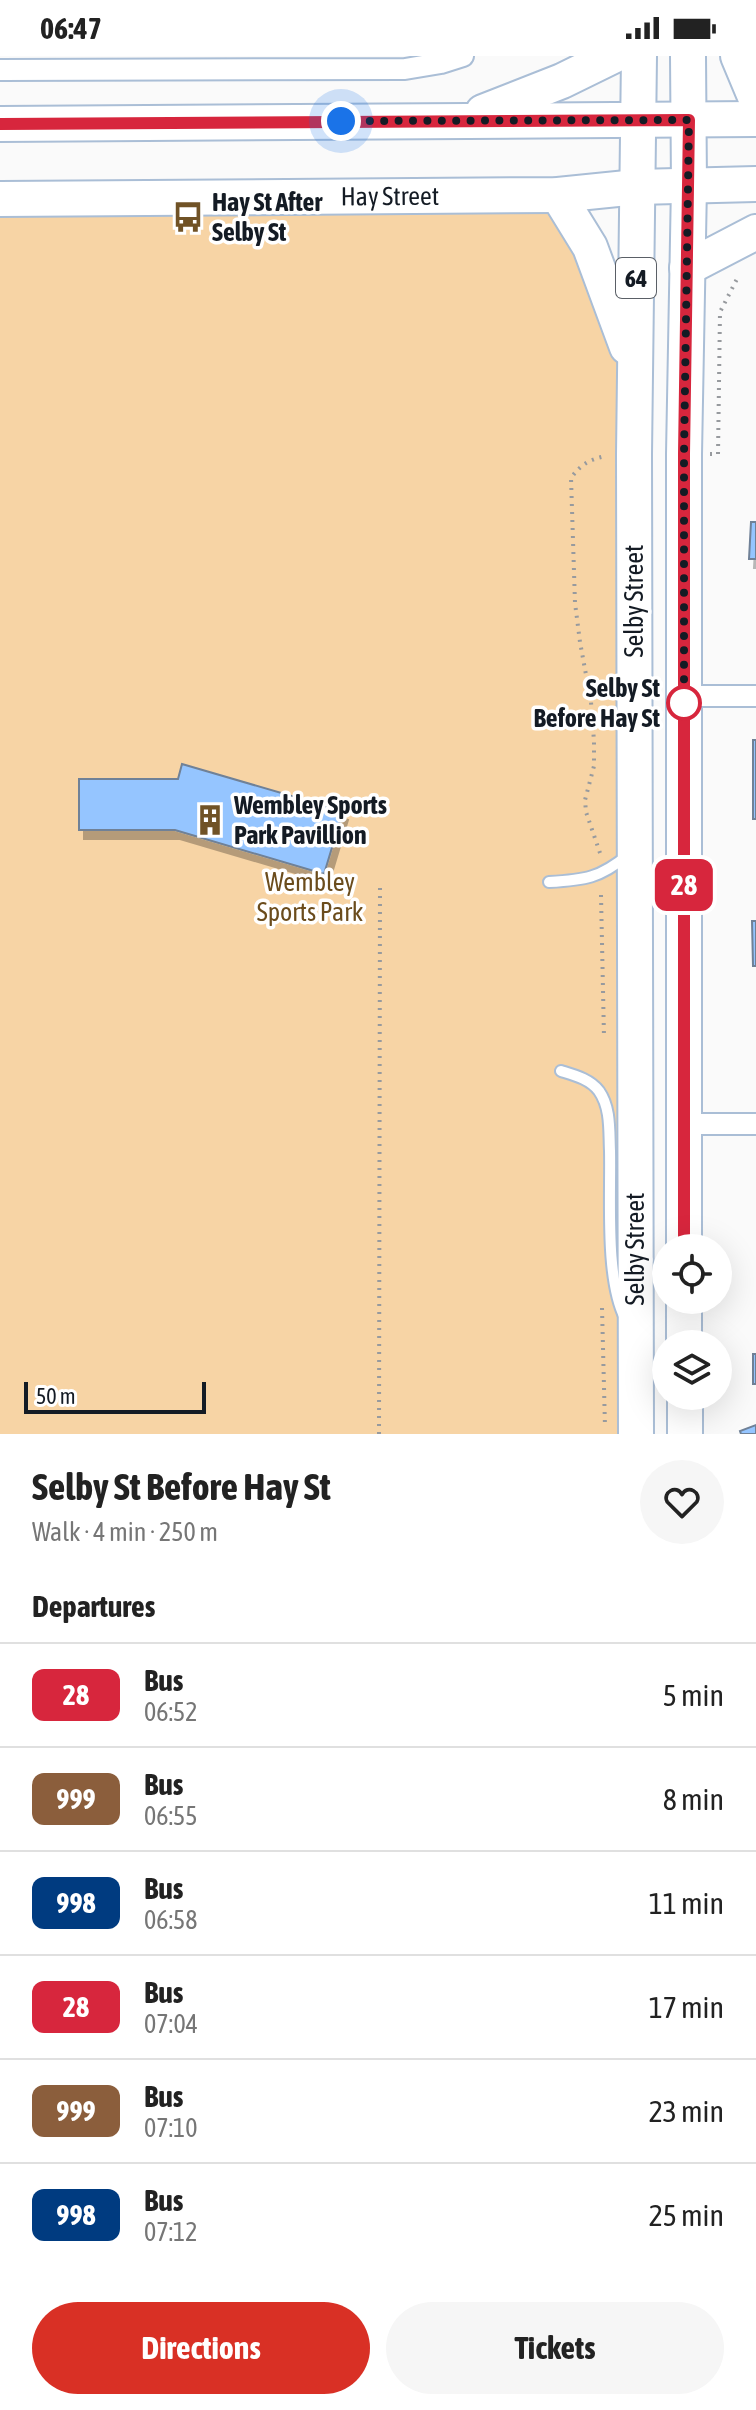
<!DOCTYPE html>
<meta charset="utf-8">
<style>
:root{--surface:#fff;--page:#f6f6f6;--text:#222;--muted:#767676;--line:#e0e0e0;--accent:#d93025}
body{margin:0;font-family:"Asap Condensed",sans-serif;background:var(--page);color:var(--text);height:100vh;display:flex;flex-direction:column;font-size:30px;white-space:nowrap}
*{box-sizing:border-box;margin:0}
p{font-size:26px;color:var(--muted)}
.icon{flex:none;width:44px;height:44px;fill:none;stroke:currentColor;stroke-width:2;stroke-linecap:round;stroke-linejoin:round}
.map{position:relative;height:1378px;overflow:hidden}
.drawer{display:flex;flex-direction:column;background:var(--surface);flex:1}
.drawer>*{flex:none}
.badge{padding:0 16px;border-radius:12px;font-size:28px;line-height:52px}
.controls{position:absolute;left:652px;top:1178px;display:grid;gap:16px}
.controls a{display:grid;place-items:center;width:80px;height:80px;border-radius:50%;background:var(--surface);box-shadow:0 8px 32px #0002;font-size:40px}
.scale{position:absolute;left:24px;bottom:20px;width:182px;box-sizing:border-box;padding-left:8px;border:4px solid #141b24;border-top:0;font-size:22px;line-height:28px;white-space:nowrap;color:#141b24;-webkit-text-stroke:6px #fff;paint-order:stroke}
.you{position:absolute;width:40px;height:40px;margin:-20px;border:6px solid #fff;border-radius:50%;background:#1a73e8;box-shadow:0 0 0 12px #1a73e833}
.map>.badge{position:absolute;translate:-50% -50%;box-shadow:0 0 0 4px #fff}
h2{padding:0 32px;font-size:30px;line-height:72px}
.round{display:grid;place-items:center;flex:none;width:84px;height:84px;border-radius:42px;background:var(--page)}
.summary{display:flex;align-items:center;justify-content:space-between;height:136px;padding:0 32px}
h1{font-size:38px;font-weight:700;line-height:60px}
.action{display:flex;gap:16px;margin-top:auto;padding:16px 32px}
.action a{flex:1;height:92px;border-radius:48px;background:var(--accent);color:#fff;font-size:32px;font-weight:700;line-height:92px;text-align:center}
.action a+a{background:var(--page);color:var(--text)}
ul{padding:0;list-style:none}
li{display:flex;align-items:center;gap:24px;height:104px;padding:0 32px;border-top:2px solid var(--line)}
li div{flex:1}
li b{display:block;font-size:30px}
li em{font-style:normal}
li .badge{min-width:88px;font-weight:700;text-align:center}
.status{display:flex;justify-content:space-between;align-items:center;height:56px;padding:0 40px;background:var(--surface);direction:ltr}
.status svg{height:22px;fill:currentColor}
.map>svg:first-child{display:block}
.green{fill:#f7d4a5}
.building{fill:#95c5ff;stroke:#6f8197;stroke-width:2;filter:url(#shadow)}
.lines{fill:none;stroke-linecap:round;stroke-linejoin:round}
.service-casing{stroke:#aabed6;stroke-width:14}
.minor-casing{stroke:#aabed6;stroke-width:24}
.primary-casing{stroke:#aabed6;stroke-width:38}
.path{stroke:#979a9e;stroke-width:4;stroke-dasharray:2 6;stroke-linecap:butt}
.service{stroke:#fff;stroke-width:10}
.minor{stroke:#fff;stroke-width:20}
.primary{stroke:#fff;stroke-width:34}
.line-casing{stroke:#fff;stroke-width:18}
.line{stroke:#d7263d;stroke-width:12}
.walk{stroke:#141b24;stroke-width:8;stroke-dasharray:0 14.4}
.stop-dot{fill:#fff;stroke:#d7263d;stroke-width:4}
.labels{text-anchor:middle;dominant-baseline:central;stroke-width:7;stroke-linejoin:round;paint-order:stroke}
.shield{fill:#fff;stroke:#5a5f66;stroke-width:2}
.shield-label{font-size:24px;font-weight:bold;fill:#141b24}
.street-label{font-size:26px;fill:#141b24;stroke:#fff}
.poi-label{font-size:26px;font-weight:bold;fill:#141b24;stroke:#fff;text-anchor:start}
.stop-label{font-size:26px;font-weight:bold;fill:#141b24;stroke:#fff;text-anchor:end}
.park-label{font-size:26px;fill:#6b4c1c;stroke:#fff}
</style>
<div class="status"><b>06:47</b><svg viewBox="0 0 49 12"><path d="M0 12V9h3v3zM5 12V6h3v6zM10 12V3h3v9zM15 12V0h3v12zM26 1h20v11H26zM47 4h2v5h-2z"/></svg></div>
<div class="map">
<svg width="756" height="1378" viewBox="0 0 756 1378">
<defs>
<filter id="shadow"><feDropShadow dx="5" dy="9" stdDeviation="0" flood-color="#0004"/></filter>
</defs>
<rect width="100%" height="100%" fill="#fafafa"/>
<path class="green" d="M537,156L552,159L561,165L619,305L622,1378H0V158Z"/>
<g class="building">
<path d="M751,466H756V503H749Z"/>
<rect x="753" y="684" width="3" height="79"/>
<path d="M182,708L343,755L324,818L175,774H79V723H178Z"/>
<path d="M752,865H756V910H753Z"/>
<rect x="753" y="1298" width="3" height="30"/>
<path d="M756,1369V1378H741L740,1375Z"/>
</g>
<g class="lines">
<defs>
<g id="service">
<path d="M549,826C585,824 600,822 628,799"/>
<path d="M561,1015C574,1019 590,1023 599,1035C611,1052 609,1075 610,1095C611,1141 605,1223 625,1262"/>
</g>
<g id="minor">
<path d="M0,14L405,13L441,7L463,0"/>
<path d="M684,640H756"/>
<path d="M684,1068H756"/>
</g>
<g id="primary">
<path d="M738,0L756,43"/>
<path d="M483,56L562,25L613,0"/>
<path d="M0,68L756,63"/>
<path d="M558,139L590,191L627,291"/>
<path id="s1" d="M0,143L558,139L637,131L756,128"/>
<path d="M687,212L756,176"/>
<path d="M684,1192V398L689,129L688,0"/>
<path d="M684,1244V1288"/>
<path d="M685,1340V1378"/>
<path d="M636,1378L634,398L639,0"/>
</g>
</defs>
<use href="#service" class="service-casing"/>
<use href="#minor" class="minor-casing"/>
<use href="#primary" class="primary-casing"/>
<g class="path">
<path d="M710,398H718L720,256L739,219"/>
<path d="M600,797L586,756L585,744L594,710V685L591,646L580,586L575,547L571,422C580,409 590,403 606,400"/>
<path d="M601,839L604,981"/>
<path d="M602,1252L605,1371"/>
<path d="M379,1378L380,830"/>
</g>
<use href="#service" class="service"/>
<use href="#minor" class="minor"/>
<use href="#primary" class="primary"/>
</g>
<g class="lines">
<defs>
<path id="line" d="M0,68L689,64L684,398V1192"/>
</defs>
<use href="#line" class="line-casing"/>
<use href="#line" class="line"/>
<path class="walk" d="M341,65L689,64L684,398V647"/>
</g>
<defs>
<symbol id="bus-bare" viewBox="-9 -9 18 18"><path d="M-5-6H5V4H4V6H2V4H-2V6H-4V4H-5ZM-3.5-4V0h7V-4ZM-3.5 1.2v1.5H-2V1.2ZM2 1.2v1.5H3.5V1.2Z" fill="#705226" stroke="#fff" stroke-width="2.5" paint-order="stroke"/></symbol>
<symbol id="building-bare" viewBox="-9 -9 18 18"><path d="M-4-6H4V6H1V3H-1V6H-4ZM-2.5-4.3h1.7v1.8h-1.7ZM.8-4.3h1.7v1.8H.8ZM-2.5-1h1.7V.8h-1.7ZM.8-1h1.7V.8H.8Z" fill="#705226" stroke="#fff" stroke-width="2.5" paint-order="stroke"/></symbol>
</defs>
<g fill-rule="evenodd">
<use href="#bus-bare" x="166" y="139" width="44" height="44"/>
<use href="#building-bare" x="188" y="742" width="44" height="44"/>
</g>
<circle class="stop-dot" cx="684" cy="647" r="16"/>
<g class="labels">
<rect class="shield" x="616" y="202" width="40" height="40" rx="6"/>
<g class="shield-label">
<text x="636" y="222">64</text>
</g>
<g class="street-label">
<text stroke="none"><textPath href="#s1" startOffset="390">Hay Street</textPath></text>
<text transform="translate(634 545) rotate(-90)">Selby Street</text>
<text transform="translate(635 1193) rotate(-90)">Selby Street</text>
</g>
<g class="poi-label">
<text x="212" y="146">Hay St After<tspan x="212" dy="30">Selby St</tspan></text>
<text x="234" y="749">Wembley Sports<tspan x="234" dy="30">Park Pavillion</tspan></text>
</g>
<g class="stop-label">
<text x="660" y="632">Selby St<tspan x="660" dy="30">Before Hay St</tspan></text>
</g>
<g class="park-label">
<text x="310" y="826">Wembley<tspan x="310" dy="30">Sports Park</tspan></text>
</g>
</g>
</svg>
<div class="controls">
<a><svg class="icon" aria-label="locate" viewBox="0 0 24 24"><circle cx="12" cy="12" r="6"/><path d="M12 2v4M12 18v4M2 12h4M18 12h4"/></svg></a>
<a><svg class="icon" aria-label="layers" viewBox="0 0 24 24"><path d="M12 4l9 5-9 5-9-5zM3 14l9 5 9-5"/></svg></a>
</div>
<div class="scale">50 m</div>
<div class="you" style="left:341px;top:65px"></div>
<b class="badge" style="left:684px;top:829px;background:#d7263d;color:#fff">28</b>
</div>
<section class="drawer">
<div class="summary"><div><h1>Selby St Before Hay St</h1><p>Walk · 4 min · 250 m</p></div><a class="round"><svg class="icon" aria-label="heart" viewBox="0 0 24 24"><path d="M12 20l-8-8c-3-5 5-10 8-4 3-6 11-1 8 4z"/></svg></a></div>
<h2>Departures</h2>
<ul>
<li><span class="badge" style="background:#d7263d;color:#fff">28</span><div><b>Bus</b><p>06:52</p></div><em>5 min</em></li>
<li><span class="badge" style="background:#8b5e3c;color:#fff">999</span><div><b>Bus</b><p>06:55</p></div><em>8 min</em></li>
<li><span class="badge" style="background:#003b80;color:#fff">998</span><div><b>Bus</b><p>06:58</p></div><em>11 min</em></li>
<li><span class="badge" style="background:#d7263d;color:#fff">28</span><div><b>Bus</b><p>07:04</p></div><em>17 min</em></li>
<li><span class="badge" style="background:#8b5e3c;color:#fff">999</span><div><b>Bus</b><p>07:10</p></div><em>23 min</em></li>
<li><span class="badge" style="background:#003b80;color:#fff">998</span><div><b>Bus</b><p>07:12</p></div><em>25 min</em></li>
</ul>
<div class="action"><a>Directions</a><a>Tickets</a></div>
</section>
